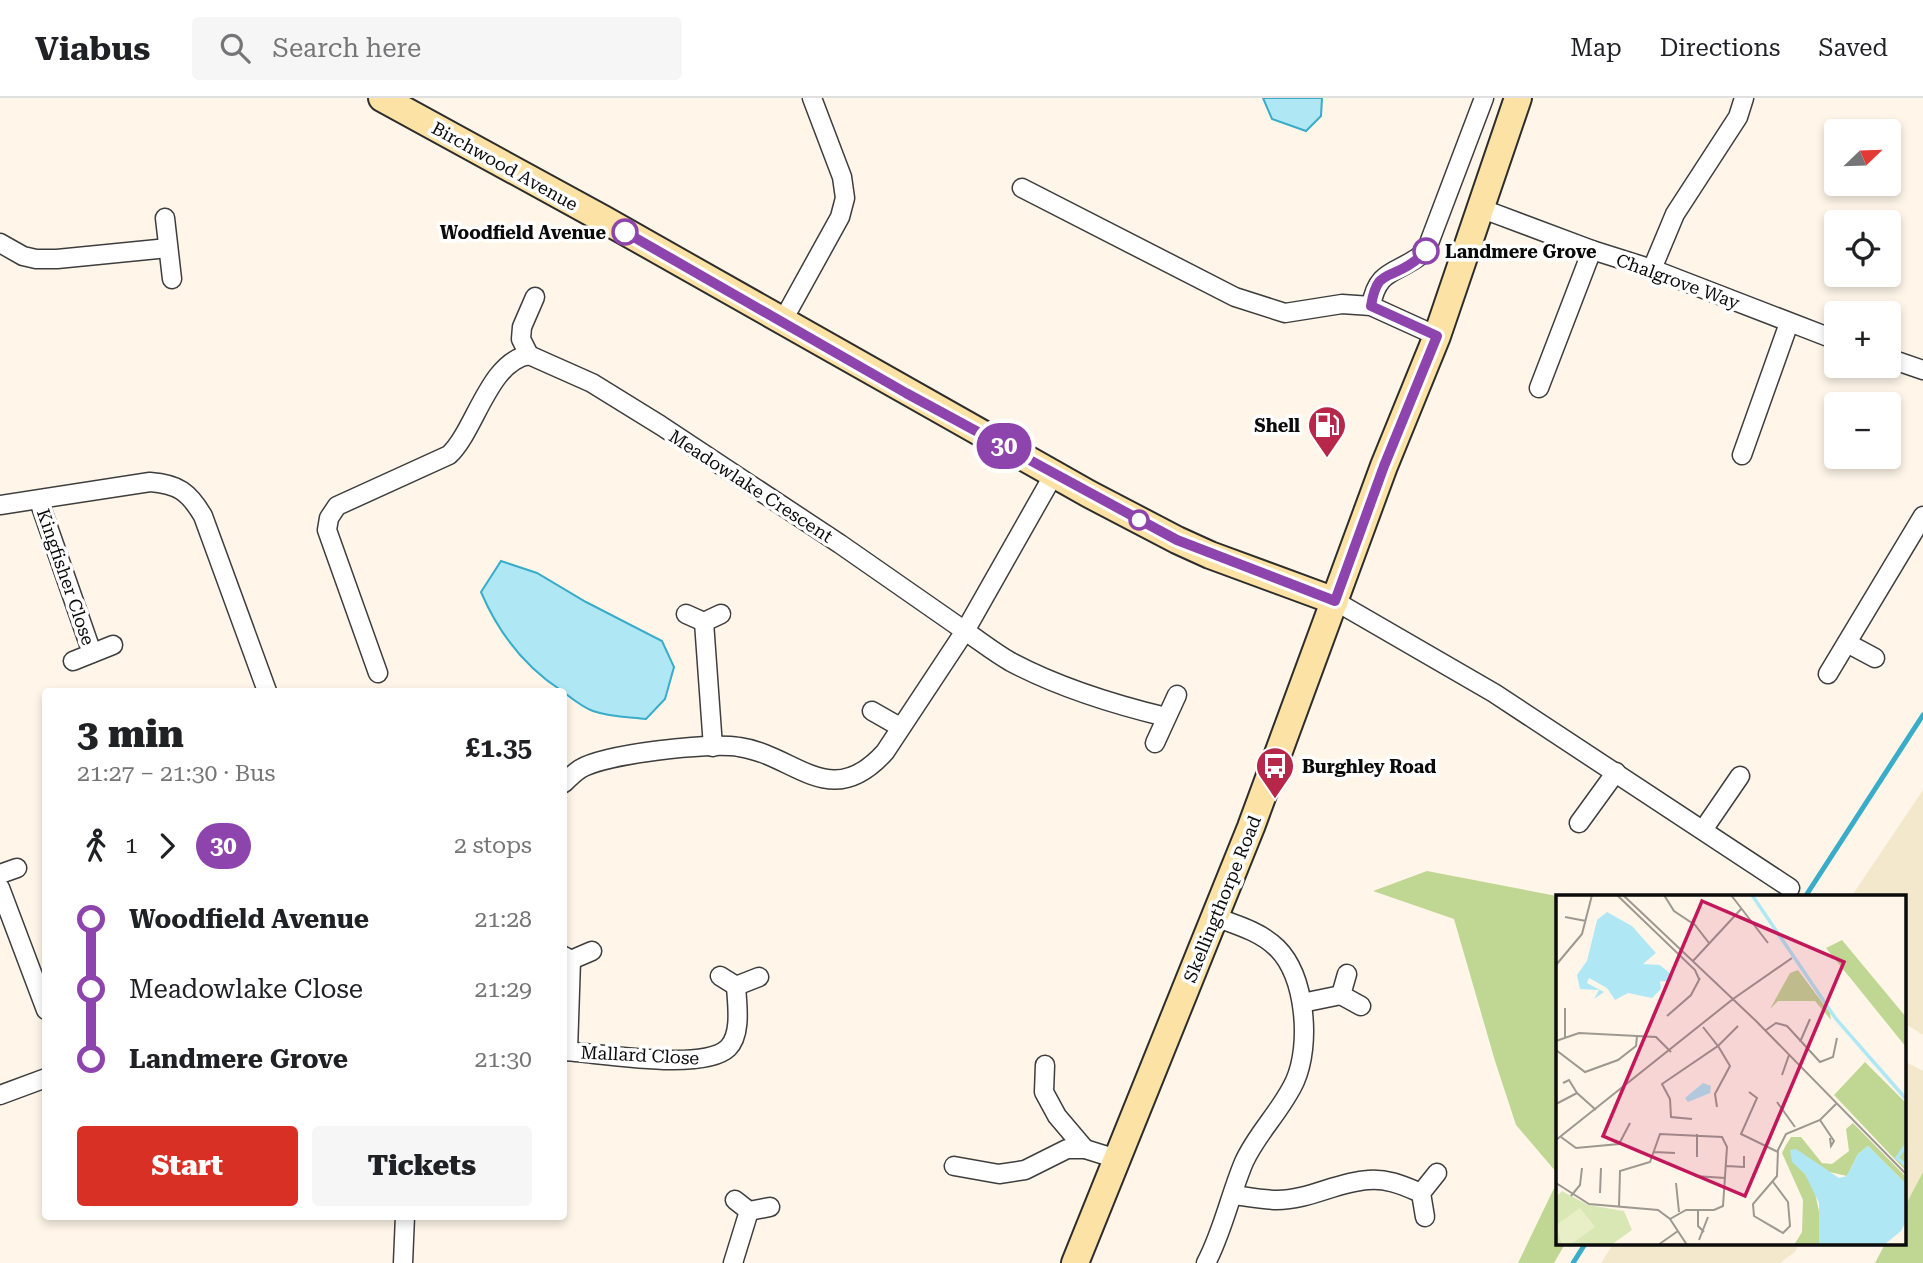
<!DOCTYPE html>
<meta charset="utf-8">
<style>
:root{--surface:#fff;--page:#f6f6f6;--text:#202124;--muted:#757577;--line:#e0e0e0;--accent:#d93025}
body{margin:0;font-family:"Roboto Serif",serif;background:var(--page);color:var(--text);height:100vh;display:flex;flex-direction:column;font-size:26px;white-space:nowrap}
*{box-sizing:border-box;margin:0}
p{font-size:23px;color:var(--muted)}
.icon{flex:none;width:38px;height:38px;fill:none;stroke:currentColor;stroke-width:2;stroke-linecap:round;stroke-linejoin:round}
.map{position:relative;flex:1;overflow:hidden}
.sheet{position:absolute;left:42px;top:590px;width:525px;height:532px;display:flex;flex-direction:column;background:var(--surface);border-radius:7px;box-shadow:0 4px 10px #0003}
.sheet>*{flex:none}
.badge{padding:0 14px;border-radius:23px;font-size:24px;line-height:46px}
.needle{width:46px;rotate:67deg}
.controls{position:absolute;left:1824px;top:21px;display:grid;gap:14px}
.controls a{display:grid;place-items:center;width:77px;height:77px;border-radius:7px;background:var(--surface);box-shadow:0 4px 10px #0003;font-size:35px}
.map>.badge{position:absolute;translate:-50% -50%;box-shadow:0 0 0 4px #fff}
.legs{display:flex;align-items:center;gap:10px;height:77px;padding:0 35px;font-size:23px}
.legs p{margin-inline-start:auto}
.head{display:flex;align-items:center;justify-content:space-between;height:119px;padding:0 35px}
h1{font-size:38px;font-weight:800;line-height:52px}
.action{display:flex;gap:14px;margin-top:auto;padding:14px 35px}
.action a{flex:1;height:80px;border-radius:7px;background:var(--accent);color:#fff;font-size:28px;font-weight:800;line-height:80px;text-align:center}
.action a+a{background:var(--page);color:var(--text)}
ul{padding:0 35px;list-style:none}
li{display:flex;align-items:center;gap:24px;height:70px;font-size:26px}
li i{display:grid;place-items:center;width:10px;height:100%;margin:0 9px;background:currentColor}
li i::after{content:'';width:18px;height:18px;margin:-9px;border:5px solid;border-radius:50%;background:var(--surface)}
li p{margin-inline-start:auto}
li:first-child i{background:linear-gradient(#0000 50%,currentColor 0)}
li:last-child i{background:linear-gradient(currentColor 50%,#0000 0)}
header{display:flex;align-items:center;gap:42px;box-sizing:border-box;height:98px;padding:0 35px;background:var(--surface);border-bottom:2px solid var(--line)}
header strong{font-size:33px}
nav{display:flex;gap:38px;margin-inline-start:auto;font-size:24px}
.search{width:490px;height:63px;background:var(--page);display:flex;align-items:center;gap:18px;box-sizing:border-box;padding:0 24px;border-radius:7px;color:var(--muted);font-size:26px}
.map>svg:first-child{display:block}
.farmland{fill:#f3e8cb}
.forest{fill:#c0d794}
.water{fill:#afe8f4;stroke:#38acc9;stroke-width:2}
.lines{fill:none;stroke-linecap:round;stroke-linejoin:round}
.stream{stroke:#38acc9;stroke-width:5}
.street-casing{stroke:#3e3e3e;stroke-width:21}
.secondary-casing{stroke:#2d2d2d;stroke-width:30}
.street{stroke:#fff;stroke-width:18}
.secondary{stroke:#fde2a5;stroke-width:26}
.line-1-casing{stroke:#fff;stroke-width:16}
.line-1{stroke:#8e44ad;stroke-width:10}
.stop-1-dot{fill:#fff;stroke:#8e44ad;stroke-width:3.5}
.labels{text-anchor:middle;dominant-baseline:central;stroke-width:7;stroke-linejoin:round;paint-order:stroke}
.street-label{font-size:18px;fill:#0b0b0b;stroke:#fff}
.stop-label{font-size:18px;font-weight:bold;fill:#0b0b0b;stroke:#fff;text-anchor:end}
.poi-label{font-size:18px;font-weight:bold;fill:#0b0b0b;stroke:#fff;text-anchor:end}
.inset-river{fill:none;stroke:#afe8f4;stroke-width:3.5}
.inset-road{fill:none;stroke:#9d9890;stroke-width:2}
.view{fill:#c2185b;fill-opacity:0.15;stroke:#c2185b;stroke-width:3.5}
.inset-edge{fill:none;stroke:#0b0b0b;stroke-width:3.5}
</style>
<header>
<strong>Viabus</strong>
<div class="search"><svg class="icon" aria-label="search" viewBox="0 0 24 24"><circle cx="10" cy="10" r="6"/><path d="M15 15l6 6"/></svg>Search here</div>
<nav><a>Map</a><a>Directions</a><a>Saved</a></nav>
</header>
<div class="map">
<svg width="1923" height="1165" viewBox="0 0 1923 1165">
<rect width="100%" height="100%" fill="#fff6e9"/>
<g class="farmland">
<path d="M1923,692V937L1904,925V799H1851Z"/>
<path d="M1904,963L1923,973V1074L1904,1110Z"/>
<path d="M1613,1146H1799L1795,1154L1780,1165H1601Z"/>
</g>
<g class="forest">
<path d="M1427,773L1562,799H1557V1075L1516,1027L1495,963L1454,821L1373,793Z"/>
<path d="M1923,1074V1165H1875L1885,1146H1904V1110Z"/>
<path d="M1557,1084V1146H1565L1554,1165H1518Z"/>
</g>
<g class="water">
<path d="M1263,0H1322L1321,18L1306,33L1272,21Z"/>
<path d="M501,463L537,475L586,504L662,543L674,569L665,601L646,621C628,619 610,619 593,613C582,609 570,599 562,593C525,569 498,534 481,494Z"/>
</g>
<g class="lines">
<g class="stream">
<path d="M1805,799L1923,617"/>
<path d="M1573,1165L1585,1146"/>
</g>
<defs>
<g id="street">
<path d="M1022,90L1235,199L1285,215L1342,206L1371,208L1437,238"/>
<path d="M1480,110L1592,152L1652,171L1836,242"/>
<path d="M165,120L172,181"/>
<path d="M0,145L23,158L36,161H57L168,150"/>
<path d="M1652,171L1675,116L1738,19L1744,0"/>
<path d="M1371,208C1378,168 1399,177 1426,153L1484,0"/>
<path d="M782,224L840,119L845,100L842,79L812,0"/>
<path d="M529,257L521,241L522,229L535,199"/>
<path d="M1888,260L1923,272"/>
<path d="M1539,290L1592,152"/>
<path d="M1742,357L1789,225"/>
<path d="M1054,376L965,533C980,543 995,555 1011,564C1060,590 1112,606 1166,619"/>
<path d="M39,403L92,555"/>
<path d="M0,407L150,384C178,386 189,394 203,418L267,593"/>
<path d="M1335,503L1494,595L1790,790"/>
<path d="M686,516L704,524L721,516"/>
<path d="M704,524L713,649"/>
<path d="M1847,545L1875,560"/>
<path d="M73,563L113,547"/>
<path d="M378,575L327,432L329,420L337,408L449,357C475,333 489,263 529,257L592,285L660,327L840,446L965,533L885,654C830,715 796,657 739,649C709,644 605,656 580,671C574,675 569,680 564,685"/>
<path d="M1828,576L1923,418"/>
<path d="M872,613L900,629"/>
<path d="M1155,645L1177,597"/>
<path d="M1579,725L1616,674"/>
<path d="M1703,732L1740,678"/>
<path d="M0,776L17,770"/>
<path d="M0,790L46,912"/>
<path d="M564,858L571,862L592,853"/>
<path d="M1347,876L1341,897L1361,908"/>
<path d="M720,878L736,888L759,879"/>
<path d="M1302,905L1341,897"/>
<path d="M564,953C599,955 703,974 728,950C742,936 737,906 736,888"/>
<path d="M568,953L571,862"/>
<path d="M1045,967L1044,994L1057,1018L1085,1051"/>
<path d="M0,997L46,980"/>
<path d="M954,1068L999,1076L1025,1072L1067,1051H1085L1117,1061"/>
<path d="M1234,1097C1248,1099 1263,1102 1277,1102C1309,1102 1337,1084 1368,1082C1387,1080 1404,1088 1421,1095"/>
<path d="M735,1102L749,1113L770,1109"/>
<path d="M1425,1119L1421,1095L1437,1075"/>
<path d="M403,1165L405,1118"/>
<path d="M733,1165L749,1113"/>
<path d="M1206,1165C1223,1133 1230,1097 1244,1064C1257,1035 1282,1012 1295,983C1311,947 1306,879 1277,850C1261,834 1237,827 1215,819"/>
</g>
<g id="secondary">
<path d="M382,0L603,121L1089,396L1177,442L1210,457L1335,503"/>
<path d="M1075,1165L1251,729L1384,368L1437,238L1518,0"/>
</g>
</defs>
<use href="#street" class="street-casing"/>
<use href="#secondary" class="secondary-casing"/>
<use href="#street" class="street"/>
<use href="#secondary" class="secondary"/>
</g>
<g class="lines">
<defs>
<path id="line-1" d="M625,134L906,295L1177,442L1335,503L1384,368L1437,238L1371,208C1377,171 1388,182 1412,165C1417,162 1422,157 1426,153"/>
</defs>
<use href="#line-1" class="line-1-casing"/>
<use href="#line-1" class="line-1"/>
</g>
<defs>
<symbol id="fuel-pin" viewBox="-11 -11 22 30"><path d="M0 17L-7.5 6A9.5 9.5 0 1 1 7.5 6Z" fill="#b7274a" stroke="#fff"/><path d="M-5.5-6h7V0h2V4h1.3V-2.5L3-4.5l.8-.8L6-3V5H2.5V1h-1V6h-7ZM-4.2-4.7v3.2H.2V-4.7Z" fill="#fff"/></symbol>
<symbol id="bus-pin" viewBox="-11 -11 22 30"><path d="M0 17L-7.5 6A9.5 9.5 0 1 1 7.5 6Z" fill="#b7274a" stroke="#fff"/><path d="M-5-6H5V4H4V6H2V4H-2V6H-4V4H-5ZM-3.5-4V0h7V-4ZM-3.5 1.2v1.5H-2V1.2ZM2 1.2v1.5H3.5V1.2Z" fill="#fff"/></symbol>
</defs>
<g fill-rule="evenodd">
<use href="#fuel-pin" x="1305" y="305" width="44" height="60"/>
<use href="#bus-pin" x="1253" y="646" width="44" height="60"/>
</g>
<g class="stop-1-dot">
<circle cx="625" cy="134" r="12"/>
<circle cx="1426" cy="153" r="12"/>
<circle cx="1139" cy="422" r="9"/>
</g>
<g class="labels">
<g class="street-label">
<text transform="translate(505 68) rotate(29)">Birchwood Avenue</text>
<text transform="translate(1678 183) rotate(20)">Chalgrove Way</text>
<text transform="translate(751 388) rotate(33)">Meadowlake Crescent</text>
<text transform="translate(66 479) rotate(71)">Kingfisher Close</text>
<text transform="translate(1222 801) rotate(-68)">Skellingthorpe Road</text>
<text transform="translate(640 957) rotate(3)">Mallard Close</text>
</g>
<g class="stop-label">
<text x="606" y="134">Woodfield Avenue</text>
<text x="1445" y="153" text-anchor="start">Landmere Grove</text>
</g>
<g class="poi-label">
<text x="1300" y="327">Shell</text>
<text x="1302" y="668" text-anchor="start">Burghley Road</text>
</g>
</g>
<g transform="translate(1556 797)">
<rect width="350" height="350" fill="#fff6e9"/>
<path d="M6,296L32,310L68,316L76,335L55,350H0V302Z" fill="#d9e7b5"/>
<path d="M286,45L350,122V152L270,53ZM242,75L274,118L275,125L259,106H222L214,114L234,78ZM309,167L350,208V276L278,200ZM297,228L350,282V289L312,251L302,259L291,281L243,270L258,293L265,326L263,350H238L246,337L247,305L226,258L230,250L235,242H245L266,268L276,269L293,256L290,234Z" fill="#c0d794"/>
<path d="M24,313L39,332L14,350H6L0,330Z" fill="#e8efc6"/>
<path d="M51,17L76,31L100,58L87,69L104,70L117,81L115,87L104,86L105,94L96,103L72,98L59,105L51,93L33,83L31,88L48,97L38,104L43,95L24,94L21,80L31,66L41,25ZM147,188L155,191L154,198L132,207L129,203ZM312,251L350,289V326L345,336L328,350H263V308L249,279L236,267L234,255L240,254L283,283L291,281L302,259Z" fill="#afe8f4"/>
<path class="inset-river" d="M196,0L280,124L350,204M350,250L341,263L350,270"/>
<path class="inset-road" d="M61,0L139,75L143,84M67,0L200,126L350,279M108,0L118,16L139,30L153,48M175,0L212,48M9,22L30,26M137,66L186,13M0,70L26,39L36,0M9,113V143M111,121L135,100L144,83M147,132L162,151L182,131M210,135L220,128L231,131L264,167L277,162L281,143M0,146L23,138L100,142L115,157M244,147L254,124M0,155L29,177L62,165L80,151L81,141M226,180L233,160M7,188L13,185L21,198M193,197L201,203L185,239L222,257M221,207L239,232M0,209L21,198L40,215M136,224L115,222L114,204L106,189L162,151L174,171L159,199L161,212M264,225L278,246L275,251L274,243M5,242L20,253L63,249L74,228M0,245L177,104L236,63M98,257L119,258M141,262V239M170,271L188,272V261M139,281L169,283M217,287L232,307L234,331L227,338L198,321L197,309L221,281L222,255L230,239L264,225L281,208M0,288L33,309L102,315L114,324L131,350M120,288L123,317M44,298L45,273M15,301L24,290L26,273M63,312L64,276L94,267L104,239L166,242L171,252L167,311L158,315H130L114,324M142,315V331L148,337M143,345L152,322M102,350L122,336"/>
<path class="view" d="M146,6L288,67L189,301L47,241Z"/>
<rect width="350" height="350" class="inset-edge"/>
</g>
</svg>
<div class="controls">
<a><svg class="needle" viewBox="-14 -14 28 28"><path d="M0-13l5 13h-10z" fill="#e53935"/><path d="M0 13l5-13h-10z" fill="#757577"/></svg></a>
<a><svg class="icon" aria-label="locate" viewBox="0 0 24 24"><circle cx="12" cy="12" r="6"/><path d="M12 2v4M12 18v4M2 12h4M18 12h4"/></svg></a>
<a>+</a>
<a>−</a>
</div>
<b class="badge" style="left:1004px;top:348px;background:#8e44ad;color:#fff">30</b>
<section class="sheet">
<div class="head"><div><h1>3 min</h1><p>21:27 – 21:30 · Bus</p></div><b>£1.35</b></div>
<div class="legs"><svg class="icon" aria-label="walk" viewBox="0 0 24 24"><circle cx="13" cy="4" r="2"/><path d="M13 8l-2 6 4 7M11 14l-3 7M7 12l3-4h3l4 4"/></svg>1<svg class="icon" aria-label="forward" viewBox="0 0 24 24"><path d="M9 5l7 7-7 7"/></svg><b class="badge" style="background:#8e44ad;color:#fff">30</b><p>2 stops</p></div>
<ul>
<li><i style="color:#8e44ad"></i><b>Woodfield Avenue</b><p>21:28</p></li>
<li><i style="color:#8e44ad"></i><span>Meadowlake Close</span><p>21:29</p></li>
<li><i style="color:#8e44ad"></i><b>Landmere Grove</b><p>21:30</p></li>
</ul>
<div class="action"><a>Start</a><a>Tickets</a></div>
</section>
</div>
